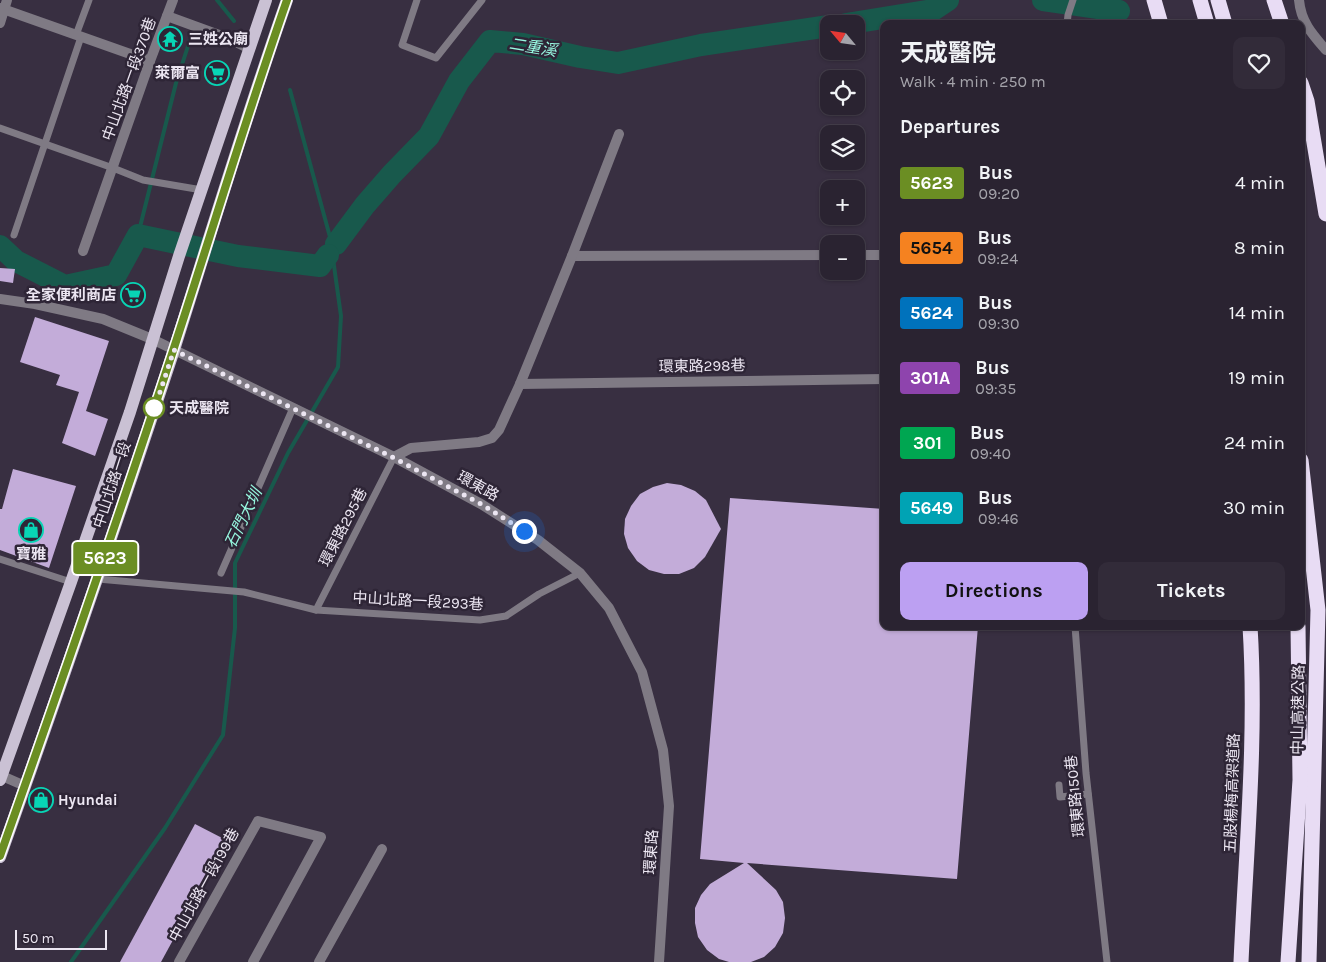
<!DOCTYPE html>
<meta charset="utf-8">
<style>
:root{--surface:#2a2331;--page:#322b39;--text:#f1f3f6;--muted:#a5a4ab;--line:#46404d;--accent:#bca0f2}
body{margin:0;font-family:Karla,"Noto Sans TC",sans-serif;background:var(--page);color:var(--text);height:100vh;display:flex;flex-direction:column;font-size:19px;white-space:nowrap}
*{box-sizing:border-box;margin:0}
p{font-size:16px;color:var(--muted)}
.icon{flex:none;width:28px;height:28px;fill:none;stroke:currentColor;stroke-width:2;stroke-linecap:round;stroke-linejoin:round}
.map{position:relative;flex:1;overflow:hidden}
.sheet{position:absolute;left:880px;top:20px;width:425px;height:610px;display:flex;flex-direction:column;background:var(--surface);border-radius:10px;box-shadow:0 1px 4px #0004,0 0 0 1px var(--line)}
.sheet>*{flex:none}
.badge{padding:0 10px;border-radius:4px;font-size:18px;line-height:32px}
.needle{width:32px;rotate:299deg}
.fabs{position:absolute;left:820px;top:15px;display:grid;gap:10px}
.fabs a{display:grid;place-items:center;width:45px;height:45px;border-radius:10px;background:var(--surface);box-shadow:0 1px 4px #0004,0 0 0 1px var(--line);font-size:25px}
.scale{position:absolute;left:15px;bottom:12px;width:92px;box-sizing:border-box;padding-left:5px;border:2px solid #ece6f2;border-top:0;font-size:14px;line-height:18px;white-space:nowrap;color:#ece6f2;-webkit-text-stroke:4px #2e2536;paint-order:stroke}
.you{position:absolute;width:25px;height:25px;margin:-12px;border:4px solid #fff;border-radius:50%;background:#1a73e8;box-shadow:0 0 0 8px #1a73e833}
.map>.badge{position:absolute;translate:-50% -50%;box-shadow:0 0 0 2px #fff}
h2{padding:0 20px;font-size:19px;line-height:45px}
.round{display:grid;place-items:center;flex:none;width:52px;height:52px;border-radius:10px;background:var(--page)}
.headline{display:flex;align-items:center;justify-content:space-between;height:85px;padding:0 20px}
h1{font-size:24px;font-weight:700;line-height:38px}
.primary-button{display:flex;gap:10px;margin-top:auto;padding:10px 20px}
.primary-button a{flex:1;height:58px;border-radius:10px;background:var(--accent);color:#111;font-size:20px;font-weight:700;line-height:58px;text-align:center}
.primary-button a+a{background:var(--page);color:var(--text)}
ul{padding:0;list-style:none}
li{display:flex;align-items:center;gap:15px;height:65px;padding:0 20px}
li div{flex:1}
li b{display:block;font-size:19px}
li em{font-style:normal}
li .badge{min-width:55px;font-weight:700;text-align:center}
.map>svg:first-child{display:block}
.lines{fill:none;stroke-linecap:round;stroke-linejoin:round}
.stream{stroke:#18594c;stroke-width:4}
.river{stroke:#18594c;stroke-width:22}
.building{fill:#c3acd9}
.service{stroke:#7f7a84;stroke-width:7}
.minor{stroke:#7f7a84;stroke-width:10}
.tertiary{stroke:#7f7a84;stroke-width:10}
.primary{stroke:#cac1d4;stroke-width:12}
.motorway{stroke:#e8dcf4;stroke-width:15}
.line-casing{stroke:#fff;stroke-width:11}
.line{stroke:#6b8e23;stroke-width:8}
.walk{stroke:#ece6f2;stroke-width:5;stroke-dasharray:0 9}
.stop-dot{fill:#fff;stroke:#6b8e23;stroke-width:2.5}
.labels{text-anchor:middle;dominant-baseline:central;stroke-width:5;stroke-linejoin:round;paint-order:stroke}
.poi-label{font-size:15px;font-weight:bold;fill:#ece6f2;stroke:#2e2536;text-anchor:start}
.street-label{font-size:15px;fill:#ece6f2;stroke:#2e2536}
.stop-label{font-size:15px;font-weight:bold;fill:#ece6f2;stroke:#2e2536;text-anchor:start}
.water-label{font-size:16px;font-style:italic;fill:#97f8e0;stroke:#2e2536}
</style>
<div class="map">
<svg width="1326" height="962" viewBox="0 0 1326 962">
<rect width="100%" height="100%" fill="#382f41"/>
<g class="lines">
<g class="stream">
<path d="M217,0L234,21"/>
<path d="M138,235L176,83L190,40"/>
<path d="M71,962L165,828L223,735L235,628V563L288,453L338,367L341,316L330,237L290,90"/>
</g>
<g class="river">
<path d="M1043,0L1119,11"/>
<path d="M846,24L933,10L948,0"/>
<path d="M336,244L365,205L392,174L429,136L459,81L490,41L523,44L580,57L618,63L701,45L829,26"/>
<path d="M0,246L16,261L65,286L116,275L138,235L238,256L320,266L328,255"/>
</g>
</g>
<g class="building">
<path d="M170,28L179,32L170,51L162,47Z"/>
<path d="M0,268L15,269L13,283L0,281Z"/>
<path d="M35,317L109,341L86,411L108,419L95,456L62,443L79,392L56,385L60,375L20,362Z"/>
<path d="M13,469L76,486L49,568L0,550V509H2Z"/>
<path d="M667,483L681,485L695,491L706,500L721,529L705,557L694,568L679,574H664L649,570L637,561L628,548L624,534L625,519L631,506L640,494L653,487Z"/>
<path d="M730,498L884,509V626H978L957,879L747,863L776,890L783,902L785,918L783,933L775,947L764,957L751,962H729L719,959L707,950L698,937L695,923V908L701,895L710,884L744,863L700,859Z"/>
<path d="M195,824L226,840L173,940L161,962H120Z"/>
</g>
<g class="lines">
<g class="service">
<path d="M417,0L402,45L436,58L482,0"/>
<path d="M1067,24L1068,15L1073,0"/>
<path d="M76,35L89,0"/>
<path d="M0,128L113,168L143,180L202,190"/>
<path d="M14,235L81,37"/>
<path d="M0,559L71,582"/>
<path d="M221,573L293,408"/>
<path d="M98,579L244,592L316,610L480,620L506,616L539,594L580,573"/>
<path d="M316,610L394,457"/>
<path d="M1075,626L1086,773L1107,962"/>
<path d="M1059,785L1060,797L1088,794"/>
</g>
<g class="minor">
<path d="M1299,0C1301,22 1312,34 1326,50"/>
<path d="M0,8L150,61"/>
<path d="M167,16L230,39L250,49"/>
<path d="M0,23L7,0"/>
<path d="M83,251L150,61L173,0"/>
<path d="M856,255H884"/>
<path d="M572,256L829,255"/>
<path d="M520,384L884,379"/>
<path d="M394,457L411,448L479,442L492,438L499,430L520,384L572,256L619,134"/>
<path d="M0,775L25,786"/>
<path d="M179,962L258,821L321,837L253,962"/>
<path d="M319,962L382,849"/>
</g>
<path class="tertiary" d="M0,299L35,304L103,319L152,339L394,457L481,504L538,540L580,573L609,608L642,672L663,750L669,806L659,962"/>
<g class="primary">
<path d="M0,780L71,582L130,412L179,256L266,0"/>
<path d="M0,857C60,688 118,520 174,350C211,233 246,116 287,0"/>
</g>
<g class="motorway">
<path d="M1154,0L1161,24"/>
<path d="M1200,0L1207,24"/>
<path d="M1218,0L1225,24"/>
<path d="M1274,0L1282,24"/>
<path d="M1301,83L1307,101L1326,214"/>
<path d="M1301,460L1318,610L1309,962"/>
<path d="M1241,962C1246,850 1257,738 1250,626"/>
<path d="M1288,962L1300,780L1298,626"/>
</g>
</g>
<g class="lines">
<defs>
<path id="line" d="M0,856C58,692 115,528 169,363C209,242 245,120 287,0"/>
</defs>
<use href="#line" class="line-casing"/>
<use href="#line" class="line"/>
<path class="walk" d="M154,408L153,413L174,350L394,458L481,504L524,531"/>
</g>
<defs>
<symbol id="temple-ring" viewBox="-11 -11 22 22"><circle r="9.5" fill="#2e2536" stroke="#08d5b5" stroke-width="1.5"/><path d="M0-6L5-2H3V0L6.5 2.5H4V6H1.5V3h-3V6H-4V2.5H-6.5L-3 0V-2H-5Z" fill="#08d5b5"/></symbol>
<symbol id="supermarket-ring" viewBox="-11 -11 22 22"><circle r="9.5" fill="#2e2536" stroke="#08d5b5" stroke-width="1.5"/><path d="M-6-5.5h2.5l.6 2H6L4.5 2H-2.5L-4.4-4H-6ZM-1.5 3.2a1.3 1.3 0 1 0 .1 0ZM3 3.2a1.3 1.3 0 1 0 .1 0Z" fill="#08d5b5"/></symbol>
<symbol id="shop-ring" viewBox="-11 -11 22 22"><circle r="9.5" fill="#2e2536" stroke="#08d5b5" stroke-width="1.5"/><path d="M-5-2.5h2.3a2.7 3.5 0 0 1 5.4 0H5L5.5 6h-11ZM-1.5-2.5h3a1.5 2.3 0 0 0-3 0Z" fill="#08d5b5"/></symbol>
</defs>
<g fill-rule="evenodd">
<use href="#temple-ring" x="156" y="25" width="28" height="28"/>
<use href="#supermarket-ring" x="203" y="59" width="28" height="28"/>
<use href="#supermarket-ring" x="119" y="281" width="28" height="28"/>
<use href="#shop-ring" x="17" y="516" width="28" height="28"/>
<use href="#shop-ring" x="27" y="786" width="28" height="28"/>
</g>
<circle class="stop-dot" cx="154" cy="408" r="10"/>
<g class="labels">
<g class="poi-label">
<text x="188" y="39">三姓公廟</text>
<text x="200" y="73" text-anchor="end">萊爾富</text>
<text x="116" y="295" text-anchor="end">全家便利商店</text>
<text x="31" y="554" text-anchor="middle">寶雅</text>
<text x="58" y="800">Hyundai</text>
</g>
<g class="street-label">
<text transform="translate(129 79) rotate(-70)">中山北路一段370巷</text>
<text transform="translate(702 366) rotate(-1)">環東路298巷</text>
<text transform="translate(112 485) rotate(-72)">中山北路一段</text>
<text transform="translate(478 486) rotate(29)">環東路</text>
<text transform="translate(343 527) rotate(-63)">環東路295巷</text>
<text transform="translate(418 601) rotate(3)">中山北路一段293巷</text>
<text transform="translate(1298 710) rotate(-89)">中山高速公路</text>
<text transform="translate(1232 793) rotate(-88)">五股楊梅高架道路</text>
<text transform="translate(1075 796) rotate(-96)">環東路150巷</text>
<text transform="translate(651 852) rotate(-86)">環東路</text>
<text transform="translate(204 885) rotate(-61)">中山北路一段199巷</text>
</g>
<g class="stop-label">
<text x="169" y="408">天成醫院</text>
</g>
<g class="water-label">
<text transform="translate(533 47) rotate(9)">二重溪</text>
<text transform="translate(243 518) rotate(-64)">石門大圳</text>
</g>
</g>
</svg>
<div class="fabs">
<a><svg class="needle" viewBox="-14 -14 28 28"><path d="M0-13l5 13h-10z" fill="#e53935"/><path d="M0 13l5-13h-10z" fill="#a5a4ab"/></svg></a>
<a><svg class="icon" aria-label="locate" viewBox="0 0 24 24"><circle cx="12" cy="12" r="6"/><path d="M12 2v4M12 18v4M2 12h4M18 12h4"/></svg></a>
<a><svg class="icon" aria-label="layers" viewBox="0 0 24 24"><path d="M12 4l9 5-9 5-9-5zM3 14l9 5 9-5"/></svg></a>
<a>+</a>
<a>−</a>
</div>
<div class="scale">50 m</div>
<div class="you" style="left:524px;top:531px"></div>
<b class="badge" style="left:105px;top:558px;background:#6b8e23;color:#fff">5623</b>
<section class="sheet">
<div class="headline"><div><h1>天成醫院</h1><p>Walk · 4 min · 250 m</p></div><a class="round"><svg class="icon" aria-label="heart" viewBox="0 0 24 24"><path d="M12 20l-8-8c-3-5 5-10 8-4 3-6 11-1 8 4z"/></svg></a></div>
<h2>Departures</h2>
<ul>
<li><span class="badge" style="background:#6b8e23;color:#fff">5623</span><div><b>Bus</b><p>09:20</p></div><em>4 min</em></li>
<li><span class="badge" style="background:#f58220;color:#111">5654</span><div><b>Bus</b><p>09:24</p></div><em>8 min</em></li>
<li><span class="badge" style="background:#0072bc;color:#fff">5624</span><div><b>Bus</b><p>09:30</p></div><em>14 min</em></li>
<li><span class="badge" style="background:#8e44ad;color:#fff">301A</span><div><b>Bus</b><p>09:35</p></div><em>19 min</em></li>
<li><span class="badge" style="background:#00a651;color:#fff">301</span><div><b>Bus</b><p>09:40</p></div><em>24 min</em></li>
<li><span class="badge" style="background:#00a3b4;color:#fff">5649</span><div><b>Bus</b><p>09:46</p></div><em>30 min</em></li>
</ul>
<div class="primary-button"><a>Directions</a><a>Tickets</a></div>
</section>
</div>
